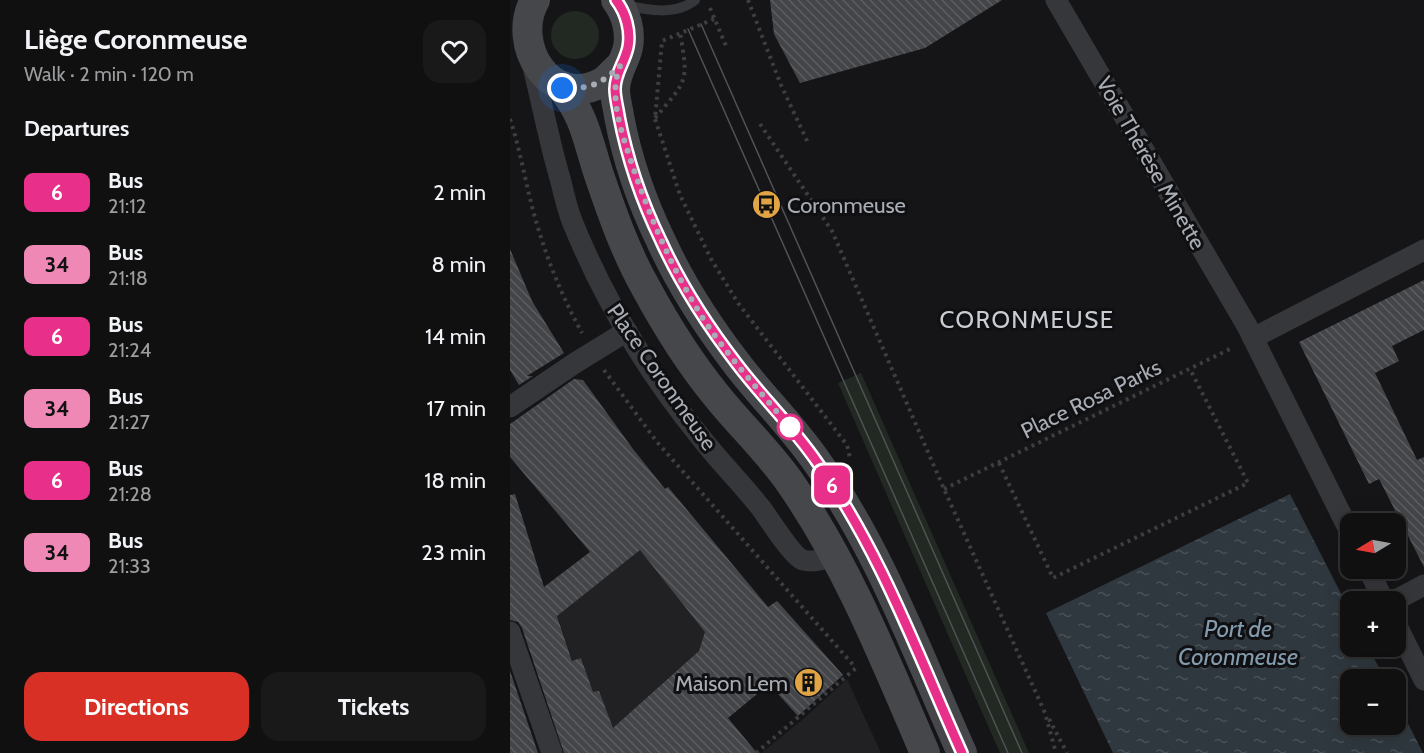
<!DOCTYPE html>
<meta charset="utf-8">
<style>
:root{--surface:#101011;--page:#19191a;--text:#f1f3f6;--muted:#9c9d9f;--line:#303031;--accent:#d93025}
body{margin:0;font-family:Cabin,sans-serif;background:var(--page);color:var(--text);height:100vh;display:flex;flex-direction:column;font-size:22px;white-space:nowrap}
*{box-sizing:border-box;margin:0}
p{font-size:20px;color:var(--muted)}
.icon{flex:none;width:33px;height:33px;fill:none;stroke:currentColor;stroke-width:2;stroke-linecap:round;stroke-linejoin:round}
.map{position:relative;flex:1;overflow:hidden}
.panel{display:flex;flex-direction:column;background:var(--surface);width:510px}
.panel>*{flex:none}
.badge{padding:0 12px;border-radius:9px;font-size:21px;line-height:39px}
.needle{width:39px;rotate:260deg}
.controls{position:absolute;left:830px;top:513px;display:grid;gap:12px}
.controls a{display:grid;place-items:center;width:66px;height:66px;border-radius:12px;background:var(--surface);box-shadow:0 6px 24px #0002,0 0 0 2px var(--line);font-size:30px}
.you{position:absolute;width:30px;height:30px;margin:-15px;border:4px solid #fff;border-radius:50%;background:#1a73e8;box-shadow:0 0 0 9px #1a73e833}
.map>.badge{position:absolute;translate:-50% -50%;box-shadow:0 0 0 3px #fff}
h2{padding:0 24px;font-size:22px;line-height:54px}
.round{display:grid;place-items:center;flex:none;width:63px;height:63px;border-radius:18px;background:var(--page)}
.summary{display:flex;align-items:center;justify-content:space-between;height:102px;padding:0 24px}
h1{font-size:28px;font-weight:700;line-height:45px}
.primary-button{display:flex;gap:12px;margin-top:auto;padding:12px 24px}
.primary-button a{flex:1;height:69px;border-radius:18px;background:var(--accent);color:#fff;font-size:24px;font-weight:700;line-height:69px;text-align:center}
.primary-button a+a{background:var(--page);color:var(--text)}
ul{padding:0;list-style:none}
li{display:flex;align-items:center;gap:18px;height:72px;padding:0 24px}
li div{flex:1}
li b{display:block;font-size:22px}
li em{font-style:normal}
li .badge{min-width:66px;font-weight:700;text-align:center}
main{display:flex;flex:1;min-height:0}
.map>svg:first-child{display:block}
.built{fill:#212124}
.grass{fill:#222922}
.water{fill:url(#water-ripples)}
.building{fill:url(#building-back-hatch);fill-rule:evenodd}
.lines{fill:none;stroke-linecap:round;stroke-linejoin:round}
.path{stroke:#3d3e42;stroke-width:4;stroke-dasharray:3 4.5;stroke-linecap:butt}
.lane{stroke:#36373b;stroke-width:10}
.street{stroke:#36373b;stroke-width:21}
.secondary{stroke:#45474b;stroke-width:30}
.tram{stroke:#505256;stroke-width:1.5}
.line-casing{stroke:#fff;stroke-width:14}
.line{stroke:#e8308a;stroke-width:9}
.walk{stroke:#a8adb5;stroke-width:6;stroke-dasharray:0 10.8}
.stop-dot{fill:#fff;stroke:#e8308a;stroke-width:3}
.labels{text-anchor:middle;dominant-baseline:central;stroke-width:6;stroke-linejoin:round;paint-order:stroke}
.street-label{font-size:22px;fill:#a8adb5;stroke:#101012}
.poi-label{font-size:22px;fill:#a8adb5;stroke:#101012;text-anchor:start}
.neighbourhood-label{font-size:24px;letter-spacing:1.5px;fill:#c9ccd2;stroke:#101012}
.water-label{font-size:24px;font-style:italic;fill:#829bad;stroke:#101012}
</style>
<main>
<section class="panel">
<div class="summary"><div><h1>Liège Coronmeuse</h1><p>Walk · 2 min · 120 m</p></div><a class="round"><svg class="icon" aria-label="heart" viewBox="0 0 24 24"><path d="M12 20l-8-8c-3-5 5-10 8-4 3-6 11-1 8 4z"/></svg></a></div>
<h2>Departures</h2>
<ul>
<li><span class="badge" style="background:#e8308a;color:#fff">6</span><div><b>Bus</b><p>21:12</p></div><em>2 min</em></li>
<li><span class="badge" style="background:#f088b6;color:#111">34</span><div><b>Bus</b><p>21:18</p></div><em>8 min</em></li>
<li><span class="badge" style="background:#e8308a;color:#fff">6</span><div><b>Bus</b><p>21:24</p></div><em>14 min</em></li>
<li><span class="badge" style="background:#f088b6;color:#111">34</span><div><b>Bus</b><p>21:27</p></div><em>17 min</em></li>
<li><span class="badge" style="background:#e8308a;color:#fff">6</span><div><b>Bus</b><p>21:28</p></div><em>18 min</em></li>
<li><span class="badge" style="background:#f088b6;color:#111">34</span><div><b>Bus</b><p>21:33</p></div><em>23 min</em></li>
</ul>
<div class="primary-button"><a>Directions</a><a>Tickets</a></div>
</section>
<div class="map">
<svg width="914" height="753" viewBox="0 0 914 753">
<defs>
<pattern id="water-ripples" width="26" height="14" patternUnits="userSpaceOnUse" patternTransform="scale(1.5)"><rect width="26" height="14" fill="#2f383e"/><path d="M2 4q2-2 4 0t4 0M15 11q2-2 4 0t4 0" fill="none" stroke="#4a5258"/></pattern>
<pattern id="building-back-hatch" width="6" height="6" patternUnits="userSpaceOnUse" patternTransform="scale(1.5)"><rect width="6" height="6" fill="#444549"/><path d="M-1 5l2 2M0 0l6 6M5-1l2 2" fill="none" stroke="#5c5d61"/></pattern>
</defs>
<rect width="100%" height="100%" fill="#151517"/>
<g class="built">
<path d="M158,487L258,607L235,657L59,753L77,675L72,659L63,662L41,596L34,587L52,573L54,574L137,501Z"/>
<path d="M337,679L371,753H251L292,720Z"/>
</g>
<g class="grass">
<circle cx="65" cy="35" r="24"/>
<path d="M351,373L519,753H490L471,710L328,383Z"/>
</g>
<path class="water" d="M780,494L840,611V646L858,647L875,679L840,680V724H885V698L913,753H603L536,613Z"/>
<g class="building">
<path d="M260,0H492L415,48L290,83L264,34Z"/>
<path d="M0,249L22,301L54,353L17,376H23L9,385L0,370Z"/>
<path d="M914,280V330L882,346L889,361L865,373L907,460L914,457V567L869,479L859,484L789,342Z"/>
<path d="M64,379L73,380L123,449L155,489L158,487L258,607L267,601L333,675L288,716L259,684L218,718L247,753H54L12,628L8,622L0,620V495L5,494L34,587L80,552L0,457V424ZM130,550L195,632L189,651L103,728L89,691L83,692L71,658L62,661L47,616Z"/>
<path d="M0,671L28,753H0Z"/>
</g>
<g class="lines">
<g class="path">
<path d="M238,0L271,85L299,145"/>
<path d="M200,8L216,46"/>
<path d="M204,19L152,41L145,119L170,195L201,259L228,303L337,445L340,458"/>
<path d="M145,118C177,80 179,83 170,33"/>
<path d="M0,119C12,155 17,194 29,231C40,267 54,300 72,333"/>
<path d="M250,124L322,231L434,489L535,713L546,753"/>
<path d="M94,370L147,442L345,667"/>
<path d="M489,463L543,578L738,483L680,369"/>
<path d="M434,489L722,348"/>
<path d="M539,719L557,753"/>
<path d="M246,753L346,668"/>
</g>
<path class="lane" d="M114,5C137,10 166,16 185,0"/>
<g class="street">
<path d="M546,0L737,326L840,532"/>
<path d="M24,71C33,108 40,145 51,182C54,195 57,208 62,221C94,300 138,373 192,439C211,463 232,484 251,508C259,519 283,557 293,560C303,563 316,559 325,556"/>
<path d="M743,338L914,250"/>
<path d="M0,407L65,363L117,331"/>
<path d="M858,568L874,602"/>
<path d="M882,602L914,585"/>
<path d="M885,622L914,680"/>
<path d="M0,632L42,753"/>
</g>
<g class="secondary">
<path d="M25,0C0,44 40,111 93,82C99,78 104,71 110,66"/>
<path d="M106,0C116,13 121,31 118,47C115,62 105,73 105,90C105,98 108,108 109,116C117,159 132,202 151,241C171,285 197,325 227,364C252,397 283,427 307,462C370,550 408,655 452,753"/>
<path d="M52,88C75,116 78,142 89,175C102,213 116,253 136,288C156,325 179,362 206,395C229,424 257,450 279,481C337,564 375,660 415,753"/>
</g>
<g class="tram">
<path d="M191,24L512,753"/>
<path d="M178,29L498,753"/>
</g>
</g>
<g class="lines">
<defs>
<path id="line" d="M106,0C116,13 121,31 118,47C115,62 105,73 105,89C105,98 108,108 109,116C117,158 132,202 151,241C171,285 197,325 227,364C252,397 283,427 307,462C370,550 408,655 452,753"/>
</defs>
<use href="#line" class="line-casing"/>
<use href="#line" class="line"/>
<path class="walk" d="M52,88C80,89 90,85 110,66C99,94 110,128 119,155C138,213 161,268 194,320C221,361 255,396 285,434L280,427"/>
</g>
<defs>
<symbol id="bus-disc" viewBox="-11 -11 22 22"><circle r="9.5" fill="#e0a444" stroke="#101012"/><path d="M-5-6H5V4H4V6H2V4H-2V6H-4V4H-5ZM-3.5-4V0h7V-4ZM-3.5 1.2v1.5H-2V1.2ZM2 1.2v1.5H3.5V1.2Z" fill="#111"/></symbol>
<symbol id="building-disc" viewBox="-11 -11 22 22"><circle r="9.5" fill="#e0a444" stroke="#101012"/><path d="M-4-6H4V6H1V3H-1V6H-4ZM-2.5-4.3h1.7v1.8h-1.7ZM.8-4.3h1.7v1.8H.8ZM-2.5-1h1.7V.8h-1.7ZM.8-1h1.7V.8H.8Z" fill="#111"/></symbol>
</defs>
<g fill-rule="evenodd">
<use href="#bus-disc" x="240" y="188" width="33" height="33"/>
<use href="#building-disc" x="282" y="666" width="33" height="33"/>
</g>
<circle class="stop-dot" cx="280" cy="427" r="12"/>
<g class="labels">
<g class="street-label">
<text transform="translate(641 163) rotate(60)">Voie Thérèse Minette</text>
<text transform="translate(152 377) rotate(55)">Place Coronmeuse</text>
<text transform="translate(581 399) rotate(-26)">Place Rosa Parks</text>
</g>
<g class="poi-label">
<text x="277" y="205">Coronmeuse</text>
<text x="278" y="683" text-anchor="end">Maison Lem</text>
</g>
<g class="neighbourhood-label">
<text x="517" y="319">CORONMEUSE</text>
</g>
<g class="water-label">
<text x="728" y="628">Port de<tspan x="728" dy="28">Coronmeuse</tspan></text>
</g>
</g>
</svg>
<div class="controls">
<a><svg class="needle" viewBox="-14 -14 28 28"><path d="M0-13l5 13h-10z" fill="#e53935"/><path d="M0 13l5-13h-10z" fill="#9c9d9f"/></svg></a>
<a>+</a>
<a>−</a>
</div>
<div class="you" style="left:52px;top:88px"></div>
<b class="badge" style="left:322px;top:485px;background:#e8308a;color:#fff">6</b>
</div>
</main>
